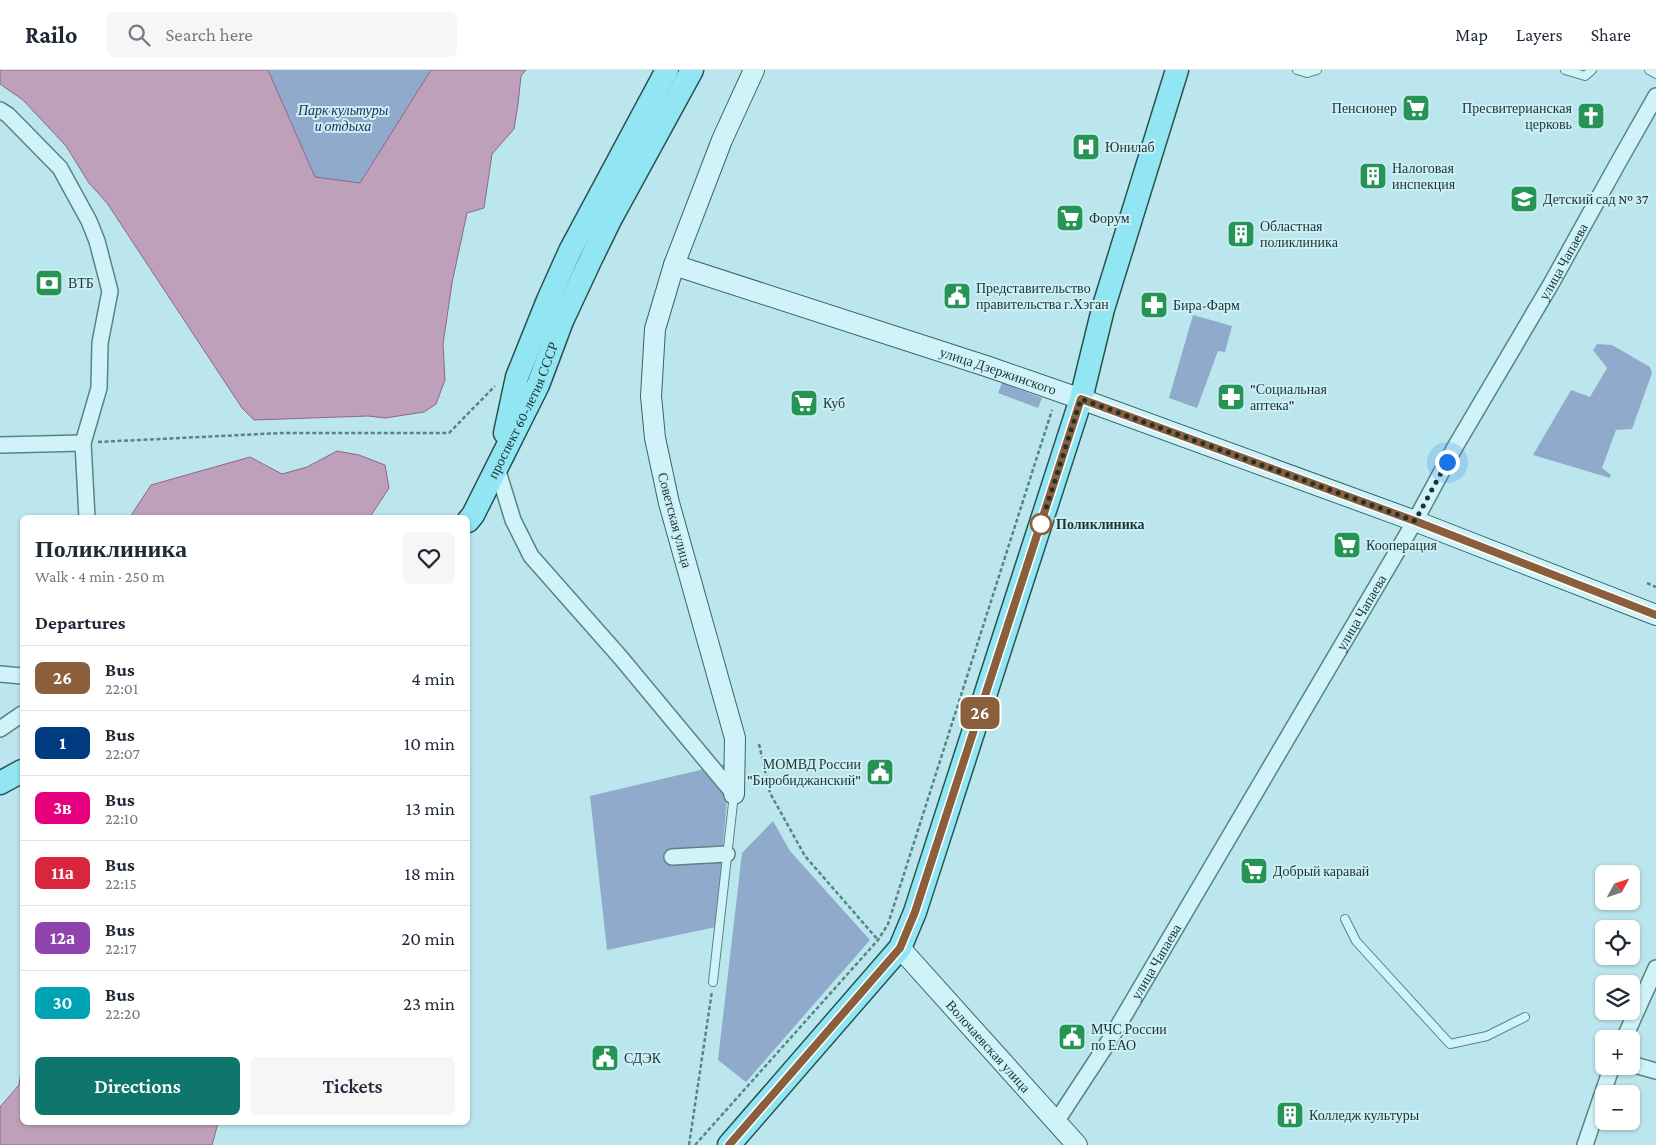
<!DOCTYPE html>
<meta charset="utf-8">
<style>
:root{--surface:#fff;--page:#f6f6f7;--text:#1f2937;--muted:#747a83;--line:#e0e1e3;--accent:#0f766e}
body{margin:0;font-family:"Crimson Pro",serif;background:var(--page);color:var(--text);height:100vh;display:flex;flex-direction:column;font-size:19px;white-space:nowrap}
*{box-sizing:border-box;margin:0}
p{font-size:16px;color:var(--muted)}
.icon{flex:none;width:28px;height:28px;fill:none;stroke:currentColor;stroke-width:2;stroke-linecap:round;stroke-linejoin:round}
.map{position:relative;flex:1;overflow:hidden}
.details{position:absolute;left:20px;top:445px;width:450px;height:610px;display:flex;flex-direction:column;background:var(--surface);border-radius:8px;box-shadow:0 1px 4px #0004}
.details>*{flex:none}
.badge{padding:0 10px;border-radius:8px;font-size:18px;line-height:32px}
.needle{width:32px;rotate:50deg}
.controls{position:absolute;left:1595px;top:795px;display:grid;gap:10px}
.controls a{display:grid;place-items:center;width:45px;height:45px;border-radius:8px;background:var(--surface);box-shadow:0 1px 4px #0004;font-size:25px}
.you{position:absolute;width:25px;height:25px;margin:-12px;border:4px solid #fff;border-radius:50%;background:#1a73e8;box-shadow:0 0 0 8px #1a73e833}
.map>.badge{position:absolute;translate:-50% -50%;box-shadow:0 0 0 2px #fff}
h2{padding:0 15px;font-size:19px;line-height:45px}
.round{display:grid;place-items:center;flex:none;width:52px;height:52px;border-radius:8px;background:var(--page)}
.headline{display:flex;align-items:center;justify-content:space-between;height:85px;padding:0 15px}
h1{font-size:24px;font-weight:600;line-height:38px}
.cta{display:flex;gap:10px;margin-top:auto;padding:10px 15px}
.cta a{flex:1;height:58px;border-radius:8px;background:var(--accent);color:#fff;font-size:20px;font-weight:600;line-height:58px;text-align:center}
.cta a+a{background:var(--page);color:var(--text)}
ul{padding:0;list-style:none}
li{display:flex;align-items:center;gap:15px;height:65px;padding:0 15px;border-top:1px solid var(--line)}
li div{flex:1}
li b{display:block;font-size:19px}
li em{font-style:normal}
li .badge{min-width:55px;font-weight:700;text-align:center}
header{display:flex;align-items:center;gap:30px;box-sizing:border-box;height:70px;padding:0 25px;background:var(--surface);border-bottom:1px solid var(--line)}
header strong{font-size:24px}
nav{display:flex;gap:28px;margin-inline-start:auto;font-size:18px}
.search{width:350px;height:45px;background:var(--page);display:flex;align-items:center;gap:12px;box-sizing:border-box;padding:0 18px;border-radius:8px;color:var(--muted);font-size:19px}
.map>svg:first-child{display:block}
.green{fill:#90aacb}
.water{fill:#bea0ba;stroke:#8c6885}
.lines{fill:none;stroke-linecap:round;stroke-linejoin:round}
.lane-casing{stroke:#568583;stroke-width:10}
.street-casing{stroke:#568583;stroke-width:18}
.secondary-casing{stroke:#396664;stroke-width:22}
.primary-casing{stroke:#2a524e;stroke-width:25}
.path{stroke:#568583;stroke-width:2.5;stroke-dasharray:4 2.5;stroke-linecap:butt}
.lane{stroke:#cff3f9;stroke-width:8}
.street{stroke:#cff3f9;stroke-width:15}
.secondary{stroke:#cff3f9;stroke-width:20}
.primary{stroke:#92e6f3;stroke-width:22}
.line-casing{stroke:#fff;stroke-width:11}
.line{stroke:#8b5e3c;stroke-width:8}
.walk{stroke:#1b3432;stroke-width:5;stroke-dasharray:0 9}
.stop-dot{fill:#fff;stroke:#8b5e3c;stroke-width:2.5}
.labels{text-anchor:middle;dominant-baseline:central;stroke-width:4;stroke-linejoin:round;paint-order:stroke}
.poi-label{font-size:14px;fill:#1b3432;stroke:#cbeff5;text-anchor:start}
.park-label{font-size:14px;font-style:italic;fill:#213050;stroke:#cbeff5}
.street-label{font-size:14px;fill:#1b3432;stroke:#cbeff5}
.stop-label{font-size:14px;font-weight:bold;fill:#1b3432;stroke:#cbeff5;text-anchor:start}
</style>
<header>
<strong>Railo</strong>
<div class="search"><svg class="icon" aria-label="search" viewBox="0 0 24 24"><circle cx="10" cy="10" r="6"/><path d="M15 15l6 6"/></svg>Search here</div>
<nav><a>Map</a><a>Layers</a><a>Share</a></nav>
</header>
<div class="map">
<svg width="1656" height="1075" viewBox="0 0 1656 1075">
<rect width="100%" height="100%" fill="#bce6ed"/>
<g class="green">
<path d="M268,0H431L360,114L315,107Z"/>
<path d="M1193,245L1232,256L1225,282L1218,281L1197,338L1169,328Z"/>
<path d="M1597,274L1612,275L1650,297L1652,303L1632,359L1616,360L1602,398L1611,405L1610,408L1533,385L1571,320L1590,327L1607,298L1593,280Z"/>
<path d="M1002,313L1042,328L1038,338L998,323Z"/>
<path d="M730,693L716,857L607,880L590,726Z"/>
<path d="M773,751L790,781L870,870L746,1012L718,990L742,783Z"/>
</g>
<g class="water">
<path d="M0,0H268L315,107L360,113L431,0H526L521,6L518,34L514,59L492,84L484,138L467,143L452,213L443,274L445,310L436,334L424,342L385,348L368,346L254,350L242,338L107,133L89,113L66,76L23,30L0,14Z"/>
<path d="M337,381L359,385L385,395L389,418L370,447H130L151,415L250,387L282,404L307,397Z"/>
<path d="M22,995V1052L218,1053L212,1075H0V1037L19,1015Z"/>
</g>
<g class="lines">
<defs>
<g id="lane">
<path d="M1297,0L1307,3L1317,0"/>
<path d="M1565,0L1585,6L1592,0"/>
<path d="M1649,0L1656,4"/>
<path d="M1345,849L1356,871L1450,974L1487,966L1525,947"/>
<path d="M713,912L734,724"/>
</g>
<g id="street">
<path d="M0,40L8,45L60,98L89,151L97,171L110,221L100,273L99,318L83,373L87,448"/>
<path d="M0,375L83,373"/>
<path d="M497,398L513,450L531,486L621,588L734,724"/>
<path d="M0,604L22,606"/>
<path d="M0,659L22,644"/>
<path d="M672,787L727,784"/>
<path d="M1624,969L1656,898"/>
<path d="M1631,994L1656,1001"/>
<path id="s1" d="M1056,1052L1111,968L1415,451L1455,377L1551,214L1618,93L1656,26"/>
<path d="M1585,1075L1612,996"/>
</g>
<g id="secondary">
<path id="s2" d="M674,195L989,297L1081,329L1415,451L1656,545"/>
<path d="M734,724L735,668L669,433L655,368L651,326L655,259L674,195L722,70L754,0"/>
<path id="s3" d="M900,878L1077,1075"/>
</g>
<g id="primary">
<path d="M505,363L517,307L548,230L570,181L667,0"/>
<path id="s4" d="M468,451L473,445L538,315L562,251L590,191L610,150L692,0"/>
<path d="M0,713L22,701"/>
<path d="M729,1075L900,878L915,842L1081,329L1103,239L1177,0"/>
</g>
</defs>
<use href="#lane" class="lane-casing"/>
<use href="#street" class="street-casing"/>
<use href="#secondary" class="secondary-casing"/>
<use href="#primary" class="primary-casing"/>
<g class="path">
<path d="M98,372L282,363H449L495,316"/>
<path d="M1647,513L1656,517"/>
<path d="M759,674L770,723L805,786L878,870"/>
<path d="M689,1075L712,921"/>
<path d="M695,1075L878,870L888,854L1052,340"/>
</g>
<use href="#lane" class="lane"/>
<use href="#street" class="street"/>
<use href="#secondary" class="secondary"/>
<use href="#primary" class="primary"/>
</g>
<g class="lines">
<defs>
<path id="line" d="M729,1075L900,878L915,842L1081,329L1415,451L1656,545"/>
</defs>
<use href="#line" class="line-casing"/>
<use href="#line" class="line"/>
<path class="walk" d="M1041,454L1081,329L1415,451L1447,392"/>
</g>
<defs>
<symbol id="supermarket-square" viewBox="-11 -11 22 22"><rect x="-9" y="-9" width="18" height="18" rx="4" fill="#269455" stroke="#cbeff5"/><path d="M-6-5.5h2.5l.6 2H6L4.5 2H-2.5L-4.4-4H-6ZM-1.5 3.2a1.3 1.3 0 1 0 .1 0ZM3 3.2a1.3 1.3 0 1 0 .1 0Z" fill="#fff"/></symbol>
<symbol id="church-square" viewBox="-11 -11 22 22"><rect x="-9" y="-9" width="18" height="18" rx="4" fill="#269455" stroke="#cbeff5"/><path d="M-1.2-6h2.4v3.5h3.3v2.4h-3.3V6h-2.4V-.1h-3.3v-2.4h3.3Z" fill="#fff"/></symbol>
<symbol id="hospital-square" viewBox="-11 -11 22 22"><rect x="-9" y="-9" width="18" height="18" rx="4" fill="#269455" stroke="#cbeff5"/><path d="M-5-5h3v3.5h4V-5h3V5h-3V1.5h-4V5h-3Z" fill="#fff"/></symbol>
<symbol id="building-square" viewBox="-11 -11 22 22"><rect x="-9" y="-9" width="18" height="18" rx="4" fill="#269455" stroke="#cbeff5"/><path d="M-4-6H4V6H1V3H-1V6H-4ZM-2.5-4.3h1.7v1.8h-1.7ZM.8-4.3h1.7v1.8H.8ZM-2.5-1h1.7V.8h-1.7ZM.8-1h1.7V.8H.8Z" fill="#fff"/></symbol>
<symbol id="school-square" viewBox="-11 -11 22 22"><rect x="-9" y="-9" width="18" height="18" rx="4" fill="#269455" stroke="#cbeff5"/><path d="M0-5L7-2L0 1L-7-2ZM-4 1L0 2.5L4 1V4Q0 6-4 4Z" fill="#fff"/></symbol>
<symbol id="bank-square" viewBox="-11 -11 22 22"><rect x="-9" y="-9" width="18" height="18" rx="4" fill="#269455" stroke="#cbeff5"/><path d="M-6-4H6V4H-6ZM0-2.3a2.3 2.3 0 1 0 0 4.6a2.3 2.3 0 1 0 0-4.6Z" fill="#fff"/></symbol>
<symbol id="civic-square" viewBox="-11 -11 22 22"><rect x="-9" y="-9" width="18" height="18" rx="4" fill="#269455" stroke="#cbeff5"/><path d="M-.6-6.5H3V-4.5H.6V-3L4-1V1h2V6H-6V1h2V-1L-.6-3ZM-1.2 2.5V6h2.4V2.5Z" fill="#fff"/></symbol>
<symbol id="pharmacy-square" viewBox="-11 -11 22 22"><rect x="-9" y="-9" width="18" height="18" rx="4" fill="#269455" stroke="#cbeff5"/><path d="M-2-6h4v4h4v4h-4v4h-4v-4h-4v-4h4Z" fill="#fff"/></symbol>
</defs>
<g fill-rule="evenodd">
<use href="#supermarket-square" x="1400" y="22" width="32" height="32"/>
<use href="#church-square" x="1575" y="30" width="32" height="32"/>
<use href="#hospital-square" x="1070" y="61" width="32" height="32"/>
<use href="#building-square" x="1357" y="90" width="32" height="32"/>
<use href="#school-square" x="1508" y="113" width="32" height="32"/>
<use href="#supermarket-square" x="1054" y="132" width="32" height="32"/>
<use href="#building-square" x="1225" y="148" width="32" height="32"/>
<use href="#bank-square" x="33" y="197" width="32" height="32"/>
<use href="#civic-square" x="941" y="210" width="32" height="32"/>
<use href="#pharmacy-square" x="1138" y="219" width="32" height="32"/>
<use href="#pharmacy-square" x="1215" y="311" width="32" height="32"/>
<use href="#supermarket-square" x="788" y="317" width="32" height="32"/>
<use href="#supermarket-square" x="1331" y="459" width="32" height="32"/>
<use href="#civic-square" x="864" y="686" width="32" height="32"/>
<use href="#supermarket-square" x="1238" y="785" width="32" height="32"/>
<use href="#civic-square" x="1056" y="951" width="32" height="32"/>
<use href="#civic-square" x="589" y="972" width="32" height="32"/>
<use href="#building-square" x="1274" y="1029" width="32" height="32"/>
</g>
<circle class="stop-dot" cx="1041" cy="454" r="10"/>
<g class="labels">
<g class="poi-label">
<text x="1397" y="38" text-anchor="end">Пенсионер</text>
<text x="1572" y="38" text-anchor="end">Пресвитерианская<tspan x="1572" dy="16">церковь</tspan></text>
<text x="1105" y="77">Юнилаб</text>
<text x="1392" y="98">Налоговая<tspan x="1392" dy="16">инспекция</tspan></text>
<text x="1543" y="129">Детский сад № 37</text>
<text x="1089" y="148">Форум</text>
<text x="1260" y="156">Областная<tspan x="1260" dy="16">поликлиника</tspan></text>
<text x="68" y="213">ВТБ</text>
<text x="976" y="218">Представительство<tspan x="976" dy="16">правительства г.Хэган</tspan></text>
<text x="1173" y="235">Бира-Фарм</text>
<text x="1250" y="319">"Социальная<tspan x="1250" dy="16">аптека"</tspan></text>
<text x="823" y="333">Куб</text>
<text x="1366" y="475">Кооперация</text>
<text x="861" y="694" text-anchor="end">МОМВД России<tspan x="861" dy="16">"Биробиджанский"</tspan></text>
<text x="1273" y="801">Добрый каравай</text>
<text x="1091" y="959">МЧС России<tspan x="1091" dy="16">по ЕАО</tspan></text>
<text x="624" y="988">СДЭК</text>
<text x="1309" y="1045">Колледж культуры</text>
</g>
<g class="park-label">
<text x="343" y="40">Парк культуры<tspan x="343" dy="16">и отдыха</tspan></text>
</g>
<g class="street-label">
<text stroke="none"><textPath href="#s1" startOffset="999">улица Чапаева</textPath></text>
<text stroke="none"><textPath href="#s2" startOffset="341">улица Дзержинского</textPath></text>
<text stroke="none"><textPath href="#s4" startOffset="124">проспект 60-летия СССР</textPath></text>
<text transform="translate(675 450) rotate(75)">Советская улица</text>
<text stroke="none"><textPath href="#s1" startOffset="594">улица Чапаева</textPath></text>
<text stroke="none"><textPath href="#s1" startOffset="189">улица Чапаева</textPath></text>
<text stroke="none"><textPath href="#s3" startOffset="132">Волочаевская улица</textPath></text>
</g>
<g class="stop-label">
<text x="1056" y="454">Поликлиника</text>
</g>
</g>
</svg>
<div class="controls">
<a><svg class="needle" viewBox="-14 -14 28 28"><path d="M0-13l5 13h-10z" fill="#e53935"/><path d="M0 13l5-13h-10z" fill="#747a83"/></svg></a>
<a><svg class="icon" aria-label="locate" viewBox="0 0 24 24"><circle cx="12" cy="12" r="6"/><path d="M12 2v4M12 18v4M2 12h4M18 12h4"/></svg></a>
<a><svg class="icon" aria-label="layers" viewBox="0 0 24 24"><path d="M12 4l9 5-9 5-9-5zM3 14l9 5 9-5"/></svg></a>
<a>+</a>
<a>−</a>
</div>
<div class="you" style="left:1447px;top:392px"></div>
<b class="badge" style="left:980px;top:643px;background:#8b5e3c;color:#fff">26</b>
<section class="details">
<div class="headline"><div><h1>Поликлиника</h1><p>Walk · 4 min · 250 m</p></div><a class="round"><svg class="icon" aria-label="heart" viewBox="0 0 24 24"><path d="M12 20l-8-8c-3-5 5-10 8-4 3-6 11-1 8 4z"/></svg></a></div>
<h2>Departures</h2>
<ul>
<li><span class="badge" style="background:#8b5e3c;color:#fff">26</span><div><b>Bus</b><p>22:01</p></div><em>4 min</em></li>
<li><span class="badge" style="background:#003b80;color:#fff">1</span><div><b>Bus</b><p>22:07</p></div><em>10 min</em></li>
<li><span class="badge" style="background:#e6007e;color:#fff">3в</span><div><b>Bus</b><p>22:10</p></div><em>13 min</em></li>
<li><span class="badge" style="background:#d7263d;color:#fff">11а</span><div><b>Bus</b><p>22:15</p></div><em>18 min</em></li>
<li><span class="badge" style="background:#8e44ad;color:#fff">12а</span><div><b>Bus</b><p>22:17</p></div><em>20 min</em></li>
<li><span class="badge" style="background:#00a3b4;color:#fff">30</span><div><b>Bus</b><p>22:20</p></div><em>23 min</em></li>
</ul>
<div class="cta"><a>Directions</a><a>Tickets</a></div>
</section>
</div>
